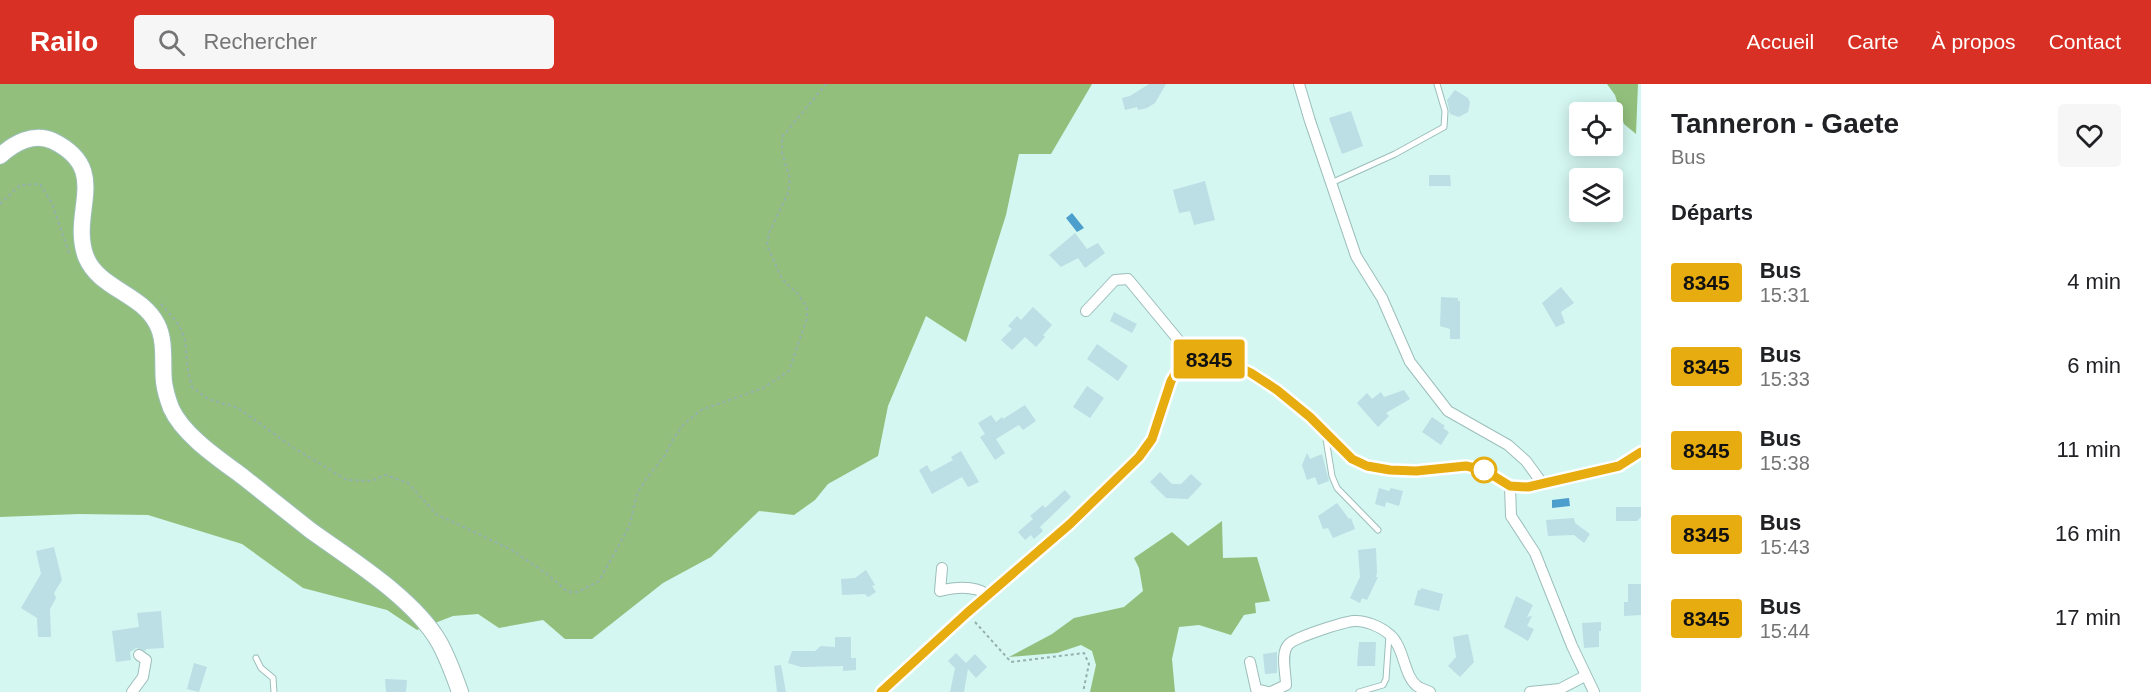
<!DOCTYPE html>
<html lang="fr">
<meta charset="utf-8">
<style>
:root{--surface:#fff;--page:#f6f6f6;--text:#202124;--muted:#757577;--accent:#d93025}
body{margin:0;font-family:Helvetica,sans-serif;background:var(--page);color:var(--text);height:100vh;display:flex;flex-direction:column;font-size:22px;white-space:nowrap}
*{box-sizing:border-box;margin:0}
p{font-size:20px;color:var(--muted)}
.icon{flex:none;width:33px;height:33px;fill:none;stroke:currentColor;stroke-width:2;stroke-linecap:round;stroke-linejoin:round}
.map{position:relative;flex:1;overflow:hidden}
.side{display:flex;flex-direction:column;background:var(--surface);width:510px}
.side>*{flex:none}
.badge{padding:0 12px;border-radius:4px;font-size:21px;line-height:39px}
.controls{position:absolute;left:1569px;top:18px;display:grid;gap:12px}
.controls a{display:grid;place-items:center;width:54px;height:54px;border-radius:6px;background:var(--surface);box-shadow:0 3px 15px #0003;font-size:30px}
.map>.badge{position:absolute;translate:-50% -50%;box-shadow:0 0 0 3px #fff}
h2{padding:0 30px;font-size:22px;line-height:54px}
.round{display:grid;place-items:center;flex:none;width:63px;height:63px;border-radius:6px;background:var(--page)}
.summary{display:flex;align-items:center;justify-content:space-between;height:102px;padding:0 30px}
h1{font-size:28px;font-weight:600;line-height:45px}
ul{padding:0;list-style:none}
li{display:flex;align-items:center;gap:18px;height:84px;padding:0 30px}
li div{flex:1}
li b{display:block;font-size:22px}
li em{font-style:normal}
li .badge{min-width:66px;font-weight:700;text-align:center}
header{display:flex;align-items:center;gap:36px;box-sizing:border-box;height:84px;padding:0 30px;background:var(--accent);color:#fff}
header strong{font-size:28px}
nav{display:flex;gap:33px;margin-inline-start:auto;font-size:21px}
.search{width:420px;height:54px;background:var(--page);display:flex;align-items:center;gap:15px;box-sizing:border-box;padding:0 21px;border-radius:6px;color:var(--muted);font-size:22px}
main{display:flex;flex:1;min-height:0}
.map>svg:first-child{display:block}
.forest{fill:#92c07c}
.water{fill:#4c9fcd}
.building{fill:#bcdee5}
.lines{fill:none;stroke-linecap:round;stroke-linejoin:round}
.lane-casing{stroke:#9cbeba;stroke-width:7}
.street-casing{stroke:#9cbeba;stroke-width:12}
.secondary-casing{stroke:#9cbeba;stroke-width:18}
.path{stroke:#94b0ac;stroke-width:2;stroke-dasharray:3 3;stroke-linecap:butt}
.lane{stroke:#fff;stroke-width:5}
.street{stroke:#fff;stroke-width:10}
.secondary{stroke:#fff;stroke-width:16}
.line-casing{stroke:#fff;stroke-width:14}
.line{stroke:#e6ac10;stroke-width:9}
.stop-dot{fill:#fff;stroke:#e6ac10;stroke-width:3}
</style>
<header>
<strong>Railo</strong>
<div class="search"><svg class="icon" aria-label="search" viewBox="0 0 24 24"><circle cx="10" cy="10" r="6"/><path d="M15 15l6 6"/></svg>Rechercher</div>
<nav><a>Accueil</a><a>Carte</a><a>À propos</a><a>Contact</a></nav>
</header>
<main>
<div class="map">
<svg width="1641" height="608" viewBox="0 0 1641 608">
<rect width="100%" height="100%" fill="#d4f7f2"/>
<g class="forest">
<path d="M0,0H1092L1051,70H1019L1006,131L966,258L926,232L888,322L878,372L828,400L815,416L794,431L759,427L711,473L663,499L592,555H565L543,536L499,544L478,530L453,532L417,546L387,526L303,504L242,460L148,431L79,430L0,433Z"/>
<path d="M1607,0H1638L1636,50L1624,40L1615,11Z"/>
<path d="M1222,437L1223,474L1257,473L1270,517L1255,519L1256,529L1244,531L1231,551L1199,541L1179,543L1172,575L1175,608H1090L1096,581L1092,567L1081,561L1057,569L1009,573L1052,550L1074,534L1124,523L1143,507L1139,484L1134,474L1172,448L1188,462Z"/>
</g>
<g class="water">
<path d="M1072,129L1084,144L1077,148L1066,134Z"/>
<path d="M1569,414L1570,422L1552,424V416Z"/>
</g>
<g class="building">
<path d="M1149,0H1166L1155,19L1147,24L1138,26L1137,23L1125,26L1122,14L1130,12Z"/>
<path d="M1455,6L1468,14L1470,19L1468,28L1459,33L1450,30L1447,16Z"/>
<path d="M1351,27L1363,62L1342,70L1329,34Z"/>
<path d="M1429,91H1450L1451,102H1429Z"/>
<path d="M1205,97L1215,136L1194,141L1190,127L1179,129L1173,106Z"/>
<path d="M1075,149L1087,165L1098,159L1105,169L1085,184L1078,174L1061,183L1049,171Z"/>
<path d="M1561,203L1574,219L1561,228L1565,239L1556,243L1542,219Z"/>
<path d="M1441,213L1458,214V217H1460V255H1450V245L1440,242Z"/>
<path d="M1033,223L1052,241L1043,251L1045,253L1036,263L1025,253L1012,266L1001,256L1012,245L1008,242L1017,232L1021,236Z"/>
<path d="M1114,228L1137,240L1132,249L1110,237Z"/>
<path d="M1097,260L1128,282L1118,297L1087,275Z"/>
<path d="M1087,302L1104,314L1090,334L1073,323Z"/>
<path d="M1404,306L1410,315L1386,329L1389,332L1378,343L1357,319L1367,309L1372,315L1381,308L1384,313Z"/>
<path d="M1025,321L1036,337L1023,346L1019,341L996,355L1005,369L995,376L980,353L985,350L978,339L991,331L996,338L1002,333L1003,335Z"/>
<path d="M1432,333L1445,342L1443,344L1449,348L1441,361L1422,348Z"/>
<path d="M961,367L979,398L968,403L962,393L932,410L919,386L927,381L931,388L953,376L951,373Z"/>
<path d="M1307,369L1310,375L1322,370L1329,397L1318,401L1315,393L1307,396L1302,381Z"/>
<path d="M1160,388L1172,400H1181L1191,390L1202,400L1188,415L1166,414L1150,398Z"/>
<path d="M1379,404L1389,407L1391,404L1403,407L1399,422L1386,418L1385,423L1375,420Z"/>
<path d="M1065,406L1071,413L1040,443L1043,447L1034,455L1031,451L1025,456L1018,448L1033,435L1030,432L1043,421L1045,424Z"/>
<path d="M1337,419L1349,435L1351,434L1355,445L1333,454L1328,444L1323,445L1318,432Z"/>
<path d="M1616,423H1641V433L1637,437H1616Z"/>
<path d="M1574,434L1575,439L1590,450L1584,459L1574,451L1548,452L1546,436Z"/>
<path d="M54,463L62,496L54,509L56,514L50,525L51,553H38L37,534L21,524L41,490L36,467Z"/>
<path d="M1376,464L1377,489L1376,493H1378L1367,516L1362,514L1360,519L1350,514L1360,493L1358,466Z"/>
<path d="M866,486L875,501L872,502L876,508L868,513L865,510L842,511L841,495L855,494Z"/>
<path d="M1628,500H1641V531L1624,532V518H1628Z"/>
<path d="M1421,504L1443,510L1439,527L1414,521L1418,506H1421Z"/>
<path d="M1516,512L1533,521L1527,533L1532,532L1527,542L1534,545L1528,557L1504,543Z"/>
<path d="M161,527L164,564L146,565V567L136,564L130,568L131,576L116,578L112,547L139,543L137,529Z"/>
<path d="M1601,538V547H1599V563L1584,564L1582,539Z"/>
<path d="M1468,550L1474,578L1460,593L1448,582L1456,573L1453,553Z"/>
<path d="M835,553H851V574H856V586L843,587V582L801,583L788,579L792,567H815L821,562L835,563Z"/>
<path d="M1359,558H1376L1375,582H1357Z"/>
<path d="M1277,568V589L1265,590L1263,570Z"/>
<path d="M956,569L966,579L975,570L987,583L976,594L968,585L964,608H950L955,584L948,577Z"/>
<path d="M194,579L207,583L199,608L187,605Z"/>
<path d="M781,581L786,608H777L774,582Z"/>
<path d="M385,595L407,596L406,608H386Z"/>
</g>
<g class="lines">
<defs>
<g id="lane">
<path d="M1331,99L1395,70L1444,43L1445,27L1437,0"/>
<path d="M1325,349L1332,392L1337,404L1378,446"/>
<path d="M256,574L261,584L273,594L274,608"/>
<path d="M1359,608L1383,601L1386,595L1389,551"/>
</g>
<g id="street">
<path d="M1299,0L1310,37L1356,172L1382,214L1410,278L1448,327L1508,361L1526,377L1542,399"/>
<path d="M1086,227L1115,196L1128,195L1194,275"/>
<path d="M1510,402L1511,432L1535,469L1572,562L1594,608"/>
<path d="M1510,402L1528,403L1619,382L1641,368"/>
<path d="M942,484L940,507C956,503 974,501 988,511"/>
<path d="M1250,578L1256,605L1268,608"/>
<path d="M132,608L143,593L146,576L139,571"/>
<path d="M881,608L967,529L1070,440L1139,373L1152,355L1171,297L1178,285L1194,275H1209L1230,280L1251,289L1277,306L1310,333L1352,375L1367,382L1390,386L1416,387L1466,382L1484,386L1510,402"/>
<path d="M1271,608L1286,601C1286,590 1280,568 1289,560C1296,553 1343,538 1354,537C1365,536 1381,543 1389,550C1405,563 1403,591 1417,602C1421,605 1426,606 1430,608"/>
<path d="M1530,608L1560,605L1585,592"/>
</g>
<path id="secondary" d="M0,72C14,59 34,48 53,57C112,86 69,128 86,173C99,205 141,209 157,240C166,257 162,280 164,298C165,306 168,316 171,324C183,351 219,375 242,392C265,410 287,428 310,446C350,475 414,514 439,558C448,574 454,591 460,608"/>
</defs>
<use href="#lane" class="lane-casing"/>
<use href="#street" class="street-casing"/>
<use href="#secondary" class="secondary-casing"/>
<g class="path">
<path d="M0,120L20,101L40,100L52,119L69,169"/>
<path d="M161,220L179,241L185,256L188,287L192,303L208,315L238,324L294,364L347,396L371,397L386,391L408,399L436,430L512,466L547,490L568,508H578L599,497L629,443L637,410L646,395L665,371L673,355L683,341L701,326L763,304L789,287L807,234V223L797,209L782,195L767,161L769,149L788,109L790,95L782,69V53L826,0"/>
<path d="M975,538L1011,578L1084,569L1089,580L1083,608"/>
</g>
<use href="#lane" class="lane"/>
<use href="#street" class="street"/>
<use href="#secondary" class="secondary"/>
</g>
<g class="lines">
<defs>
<path id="line" d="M881,608L967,529L1070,440L1139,373L1152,355L1171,297L1178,285L1194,275H1209L1230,279L1251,289L1277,306L1310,333L1352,375L1367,382L1390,386L1416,387L1466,382L1484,386L1510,402L1528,403L1619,382L1641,368"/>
</defs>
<use href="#line" class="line-casing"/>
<use href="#line" class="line"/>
</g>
<circle class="stop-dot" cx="1484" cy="386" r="12"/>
</svg>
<div class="controls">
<a><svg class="icon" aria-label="locate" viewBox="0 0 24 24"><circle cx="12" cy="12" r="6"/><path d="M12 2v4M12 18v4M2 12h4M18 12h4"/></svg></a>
<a><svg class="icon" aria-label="layers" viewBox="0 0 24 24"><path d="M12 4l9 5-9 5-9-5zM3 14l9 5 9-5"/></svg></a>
</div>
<b class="badge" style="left:1209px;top:275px;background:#e6ac10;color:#111">8345</b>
</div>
<section class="side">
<div class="summary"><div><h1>Tanneron - Gaete</h1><p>Bus</p></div><a class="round"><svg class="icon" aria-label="heart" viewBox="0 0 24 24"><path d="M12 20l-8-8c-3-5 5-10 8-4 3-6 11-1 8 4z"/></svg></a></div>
<h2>Départs</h2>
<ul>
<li><span class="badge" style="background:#e6ac10;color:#111">8345</span><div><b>Bus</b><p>15:31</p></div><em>4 min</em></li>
<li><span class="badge" style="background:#e6ac10;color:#111">8345</span><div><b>Bus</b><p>15:33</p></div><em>6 min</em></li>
<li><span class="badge" style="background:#e6ac10;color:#111">8345</span><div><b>Bus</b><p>15:38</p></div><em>11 min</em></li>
<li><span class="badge" style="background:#e6ac10;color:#111">8345</span><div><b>Bus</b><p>15:43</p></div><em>16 min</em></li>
<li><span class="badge" style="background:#e6ac10;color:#111">8345</span><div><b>Bus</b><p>15:44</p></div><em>17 min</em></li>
</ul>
</section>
</main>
